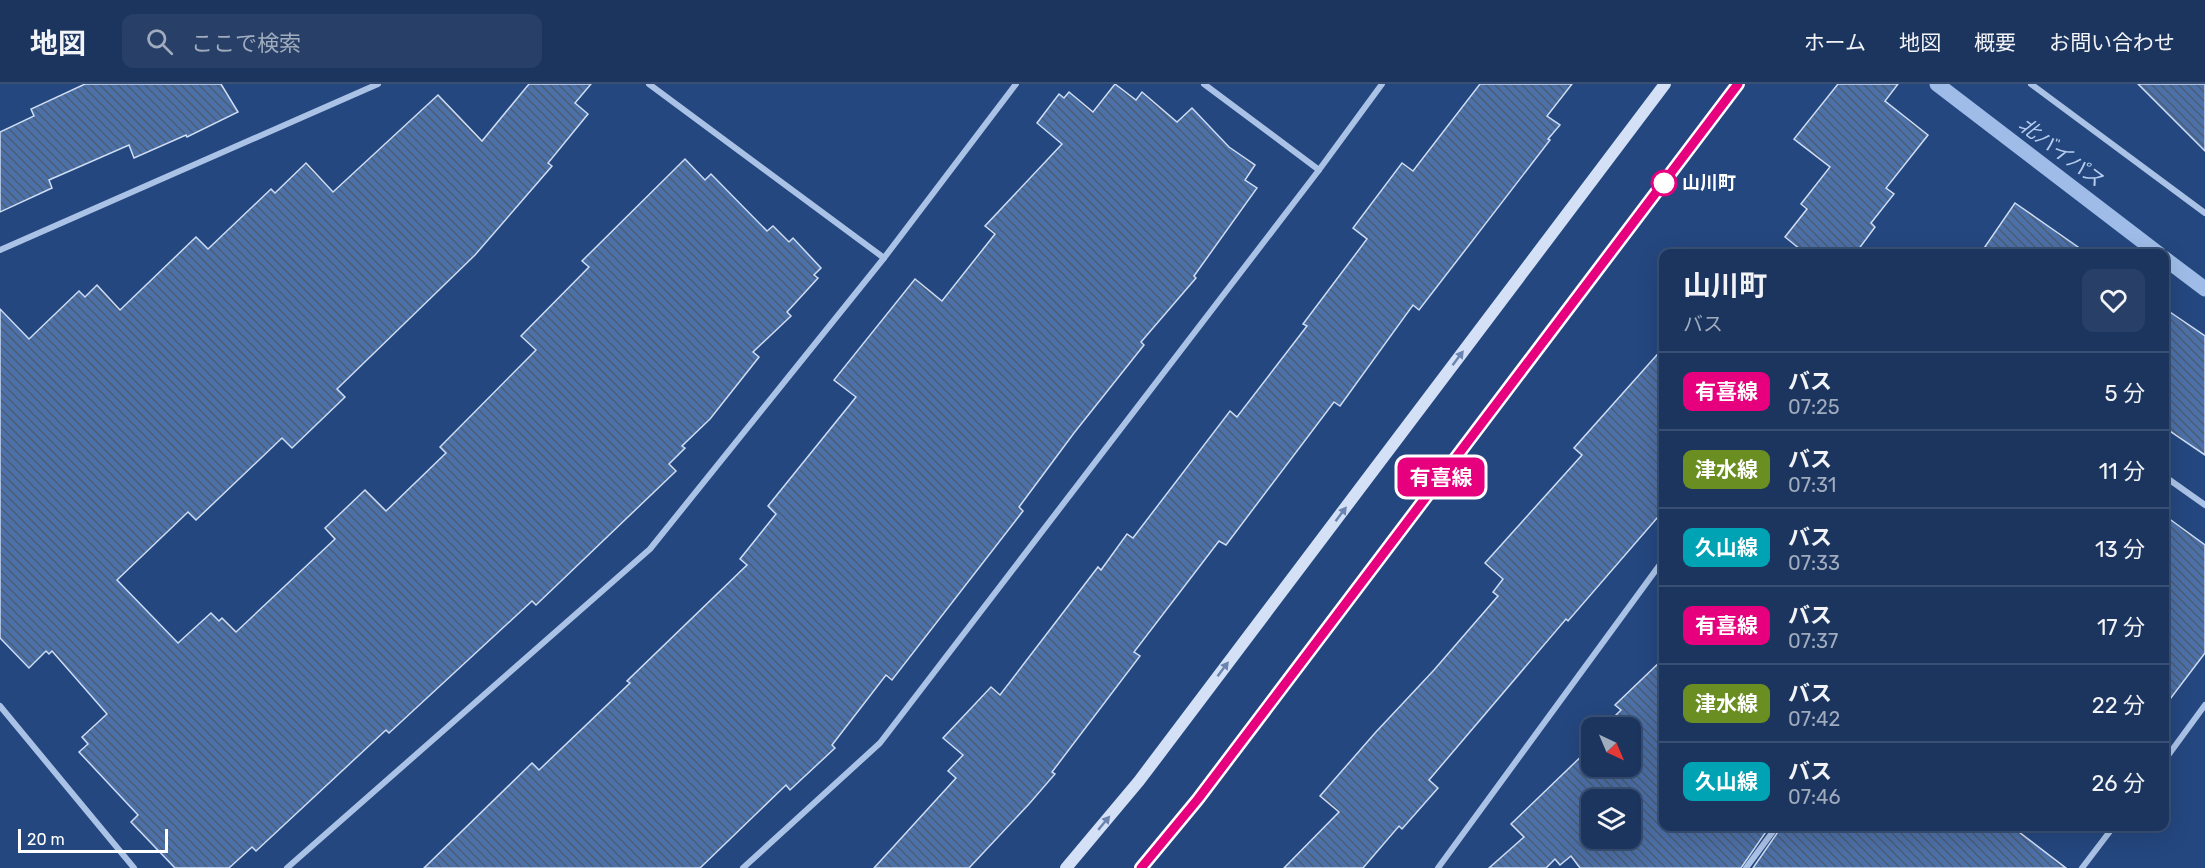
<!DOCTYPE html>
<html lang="ja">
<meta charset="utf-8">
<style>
:root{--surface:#1b355f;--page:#284068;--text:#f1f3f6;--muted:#a0abbd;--line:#395074}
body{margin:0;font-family:Rubik,"Noto Sans JP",sans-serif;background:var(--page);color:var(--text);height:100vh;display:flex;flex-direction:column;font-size:22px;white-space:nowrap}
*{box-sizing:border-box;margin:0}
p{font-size:20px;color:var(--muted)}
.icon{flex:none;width:33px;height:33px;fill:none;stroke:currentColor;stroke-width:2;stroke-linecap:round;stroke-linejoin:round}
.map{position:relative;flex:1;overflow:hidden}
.drawer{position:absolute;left:1659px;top:165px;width:510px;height:582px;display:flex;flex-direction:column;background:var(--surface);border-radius:12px;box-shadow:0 6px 24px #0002,0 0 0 2px var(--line)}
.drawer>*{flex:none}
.badge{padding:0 12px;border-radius:9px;font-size:21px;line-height:39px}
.needle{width:39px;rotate:136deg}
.buttons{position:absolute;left:1581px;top:633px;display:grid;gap:12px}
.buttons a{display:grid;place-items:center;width:60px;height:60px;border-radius:12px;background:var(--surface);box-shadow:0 6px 24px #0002,0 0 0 2px var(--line);font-size:30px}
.scale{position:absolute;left:18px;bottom:15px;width:150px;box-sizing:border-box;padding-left:6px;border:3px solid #fff;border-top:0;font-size:16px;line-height:21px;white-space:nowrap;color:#fff;-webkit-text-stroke:4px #24477f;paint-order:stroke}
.map>.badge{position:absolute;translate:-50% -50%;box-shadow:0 0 0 3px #fff}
.round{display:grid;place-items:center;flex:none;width:63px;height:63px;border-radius:12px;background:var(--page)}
.headline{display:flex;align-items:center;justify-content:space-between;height:102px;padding:0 24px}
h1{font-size:28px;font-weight:700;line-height:45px}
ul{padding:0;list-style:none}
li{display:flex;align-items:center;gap:18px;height:78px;padding:0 24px;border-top:2px solid var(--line)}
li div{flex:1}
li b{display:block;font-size:22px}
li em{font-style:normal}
li .badge{min-width:66px;font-weight:700;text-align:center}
header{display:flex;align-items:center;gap:36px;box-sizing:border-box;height:84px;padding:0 30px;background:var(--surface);border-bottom:2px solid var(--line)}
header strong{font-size:28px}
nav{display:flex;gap:33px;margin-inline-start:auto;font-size:21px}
.search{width:420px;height:54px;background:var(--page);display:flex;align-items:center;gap:15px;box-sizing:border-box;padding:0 21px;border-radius:12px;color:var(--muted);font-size:22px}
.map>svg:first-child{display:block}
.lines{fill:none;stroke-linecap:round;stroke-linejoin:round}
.stream{stroke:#9ebce7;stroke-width:15}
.building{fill:url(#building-back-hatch);stroke:#cdddf5;stroke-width:1.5;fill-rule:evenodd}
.street{stroke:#aac2e6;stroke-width:6}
.secondary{stroke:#d3e0f6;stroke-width:12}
.oneway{fill:#6a84af}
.line-casing{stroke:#fff;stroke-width:14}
.line{stroke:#e6007e;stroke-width:9}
.stop-dot{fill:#fff;stroke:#e6007e;stroke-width:3}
.labels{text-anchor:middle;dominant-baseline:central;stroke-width:5;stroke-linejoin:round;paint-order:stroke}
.stop-label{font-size:18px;font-weight:bold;fill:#fff;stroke:#24477f;text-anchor:start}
.water-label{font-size:20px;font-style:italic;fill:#b5ccee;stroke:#24477f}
</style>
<header>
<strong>地図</strong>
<div class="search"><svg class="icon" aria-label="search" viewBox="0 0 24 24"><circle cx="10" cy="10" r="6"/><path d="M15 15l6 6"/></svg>ここで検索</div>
<nav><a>ホーム</a><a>地図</a><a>概要</a><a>お問い合わせ</a></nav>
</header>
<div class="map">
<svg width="2205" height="784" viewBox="0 0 2205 784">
<defs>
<pattern id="building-back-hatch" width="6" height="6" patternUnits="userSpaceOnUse" patternTransform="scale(1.5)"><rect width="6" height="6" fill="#4c70a8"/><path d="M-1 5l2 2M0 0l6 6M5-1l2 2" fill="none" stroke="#4c5c75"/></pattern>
</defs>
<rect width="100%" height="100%" fill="#24477f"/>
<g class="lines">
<g class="stream">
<path d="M1937,0L2159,170"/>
<path d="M2164,174L2205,205"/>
</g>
</g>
<g class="building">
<path d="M85,0H221L238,28L187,53L186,51L134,74L129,61L49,96L52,104L0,128V48L34,32L31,25Z"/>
<path d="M529,0H591L575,19L588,30L548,79L552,82L475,171L337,305L345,313L292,364L282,354L196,436L188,428L117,496L178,559L211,529L219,537L222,534L236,548L335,455L325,444L365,406L386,427L446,369L440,363L536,266L521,252L589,183L582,177L685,75L705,96L711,90L767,147L773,142L789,158L793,154L821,184L814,191L818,194L787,228L791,232L753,268L759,273L710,335L682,362L685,364L669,380L676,387L536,521L532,517L389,649L386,646L256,767L252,763L229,784H175L131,738L138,731L79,668L88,660L82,653L107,630L52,567L49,570L46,567L29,584L0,554V225L29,255L79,207L85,213L97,201L120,226L196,153L208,165L271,105L275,109L306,79L333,108L438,11L482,57Z"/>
<path d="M1115,0L1136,16L1142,8L1177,38L1192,24L1229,63L1255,81L1245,96L1257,104L1194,192L1196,194L1141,258L1144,261L1074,349L1019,423L1023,427L892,596L886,591L832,661L835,664L790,706L786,701L700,784H424L532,679L539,686L630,599L627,597L747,481L740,475L776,430L768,422L856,313L834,296L915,195L942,217L995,150L985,142L1062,60L1037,39L1059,10L1064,14L1069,8L1093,28Z"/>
<path d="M1480,0H1572L1547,32L1560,41L1548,55L1550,56L1419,226L1413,221L1340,322L1334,318L1226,461L1219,457L1134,568L1140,572L1052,688L1055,690L1029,720L969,784H874L956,694L948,687L963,671L943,654L991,603L1000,611L1098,483L1101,486L1127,450L1133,454L1230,327L1237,333L1307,242L1303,240L1367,155L1353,144L1402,79L1413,87Z"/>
<path d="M1838,0H1898L1885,17L1928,51L1886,104L1894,110L1871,139L1875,143L1855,170H1806L1785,153L1807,125L1801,120L1830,83L1794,55Z"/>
<path d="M2138,0H2205V67Z"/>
<path d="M2015,119L2088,170H1980Z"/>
<path d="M2164,224L2205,252V371L2164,343Z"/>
<path d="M1664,263V426L1568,537L1566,535L1429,696L1438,704L1402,745L1399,742L1363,784H1284L1339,728L1320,712L1375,649L1434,586L1498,512L1493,508L1503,495L1485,479L1582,371L1574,364Z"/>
<path d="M2164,431L2205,461V569L2164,623Z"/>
<path d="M1664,574V742H1770L1741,784H1580L1571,772L1560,781L1555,775L1546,784H1489L1524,753L1511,740L1592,662V682H1630V644H1611L1618,637L1614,633L1621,626L1615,621ZM1592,716H1630V754H1592Z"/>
<path d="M1782,742H2011L2066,784H1753Z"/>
</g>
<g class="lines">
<g class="street">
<path d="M649,0L884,174"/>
<path d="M1204,0L1319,86"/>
<path d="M2031,0L2205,129"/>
<path d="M0,166L378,0"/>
<path d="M2164,392L2205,421"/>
<path d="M0,622L134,784"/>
<path d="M2164,677L2205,621"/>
<path d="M287,784L650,465L884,174L1016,0"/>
<path d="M743,784L880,659L1319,86L1382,0"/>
<path d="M1438,784L1664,475"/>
<path d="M1746,784L1777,742"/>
<path d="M2082,784L2114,742"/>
</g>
<g class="secondary">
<path d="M1066,784L1139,697L1665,0"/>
<path d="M1141,784L1183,734L1738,0"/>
</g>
</g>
<defs><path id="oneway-solid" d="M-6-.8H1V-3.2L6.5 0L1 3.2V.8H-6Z" transform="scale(1.5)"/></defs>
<g class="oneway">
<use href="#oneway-solid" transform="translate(1458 274) rotate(-53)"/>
<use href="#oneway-solid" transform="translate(1341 430) rotate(-53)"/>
<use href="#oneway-solid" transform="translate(1223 585) rotate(-53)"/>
<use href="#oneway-solid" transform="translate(1104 739) rotate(-50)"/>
</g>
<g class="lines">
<defs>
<path id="line" d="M1141,784L1198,715L1738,0"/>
</defs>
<use href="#line" class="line-casing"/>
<use href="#line" class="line"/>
</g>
<circle class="stop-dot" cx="1664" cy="99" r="12"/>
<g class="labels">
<g class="stop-label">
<text x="1682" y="99">山川町</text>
</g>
<g class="water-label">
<text transform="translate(2061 68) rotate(37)">北バイパス</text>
</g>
</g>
</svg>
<div class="buttons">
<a><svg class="needle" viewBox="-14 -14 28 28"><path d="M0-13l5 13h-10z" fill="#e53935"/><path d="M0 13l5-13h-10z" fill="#a0abbd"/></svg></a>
<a><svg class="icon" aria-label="layers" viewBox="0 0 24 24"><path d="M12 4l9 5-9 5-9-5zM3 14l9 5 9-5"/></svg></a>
</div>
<div class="scale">20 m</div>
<b class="badge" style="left:1441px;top:393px;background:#e6007e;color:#fff">有喜線</b>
<section class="drawer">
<div class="headline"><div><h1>山川町</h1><p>バス</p></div><a class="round"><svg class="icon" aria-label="heart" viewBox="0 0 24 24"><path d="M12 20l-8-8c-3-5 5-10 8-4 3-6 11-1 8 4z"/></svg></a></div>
<ul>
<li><span class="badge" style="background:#e6007e;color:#fff">有喜線</span><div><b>バス</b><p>07:25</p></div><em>5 分</em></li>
<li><span class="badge" style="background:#6b8e23;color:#fff">津水線</span><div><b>バス</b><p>07:31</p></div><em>11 分</em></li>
<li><span class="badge" style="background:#00a3b4;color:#fff">久山線</span><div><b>バス</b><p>07:33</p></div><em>13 分</em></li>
<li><span class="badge" style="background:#e6007e;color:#fff">有喜線</span><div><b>バス</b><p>07:37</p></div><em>17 分</em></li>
<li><span class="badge" style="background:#6b8e23;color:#fff">津水線</span><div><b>バス</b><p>07:42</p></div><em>22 分</em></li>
<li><span class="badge" style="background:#00a3b4;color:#fff">久山線</span><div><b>バス</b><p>07:46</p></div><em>26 分</em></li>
</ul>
</section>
</div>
